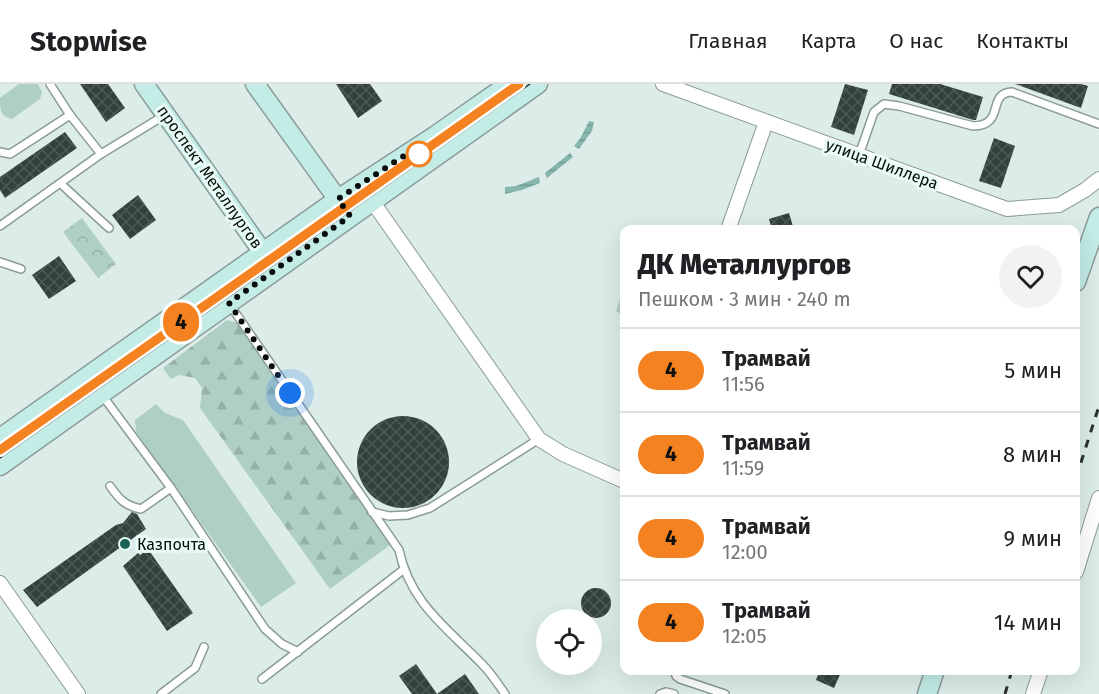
<!DOCTYPE html>
<html lang="ru">
<meta charset="utf-8">
<style>
:root{--surface:#fff;--page:#f2f2f2;--text:#202124;--muted:#757577;--line:#e0e0e0}
body{margin:0;font-family:"Fira Sans",sans-serif;background:var(--page);color:var(--text);height:100vh;display:flex;flex-direction:column;font-size:22px;white-space:nowrap}
*{box-sizing:border-box;margin:0}
p{font-size:20px;color:var(--muted)}
.icon{flex:none;width:33px;height:33px;fill:none;stroke:currentColor;stroke-width:2;stroke-linecap:round;stroke-linejoin:round}
.map{position:relative;flex:1;overflow:hidden}
.sheet{position:absolute;left:620px;top:141px;width:460px;height:450px;display:flex;flex-direction:column;background:var(--surface);border-radius:12px;box-shadow:0 6px 24px #0002}
.sheet>*{flex:none}
.badge{padding:0 12px;border-radius:20px;font-size:21px;line-height:39px}
.controls{position:absolute;left:536px;top:525px;display:grid;gap:12px}
.controls a{display:grid;place-items:center;width:66px;height:66px;border-radius:50%;background:var(--surface);box-shadow:0 6px 24px #0002;font-size:30px}
.you{position:absolute;width:30px;height:30px;margin:-15px;border:4px solid #fff;border-radius:50%;background:#1a73e8;box-shadow:0 0 0 9px #1a73e833}
.map>.badge{position:absolute;translate:-50% -50%;box-shadow:0 0 0 3px #fff}
.round{display:grid;place-items:center;flex:none;width:63px;height:63px;border-radius:32px;background:var(--page)}
.summary{display:flex;align-items:center;justify-content:space-between;height:102px;padding:0 18px}
h1{font-size:28px;font-weight:800;line-height:45px}
ul{padding:0;list-style:none}
li{display:flex;align-items:center;gap:18px;height:84px;padding:0 18px;border-top:2px solid var(--line)}
li div{flex:1}
li b{display:block;font-size:22px}
li em{font-style:normal}
li .badge{min-width:66px;font-weight:700;text-align:center}
header{display:flex;align-items:center;gap:36px;box-sizing:border-box;height:84px;padding:0 30px;background:var(--surface);border-bottom:2px solid var(--line)}
header strong{font-size:28px}
nav{display:flex;gap:33px;margin-inline-start:auto;font-size:21px}
.map>svg:first-child{display:block}
.grass{fill:#afcec6}
.forest{fill:url(#forest-firs)}
.park{fill:url(#park-crowns)}
.water{fill:url(#water-rules)}
.building{fill:url(#building-cross-hatch)}
.lines{fill:none;stroke-linecap:round;stroke-linejoin:round}
.service-casing{stroke:#8b9b97;stroke-width:10}
.minor-casing{stroke:#8b9b97;stroke-width:16}
.secondary-casing{stroke:#8b9b97;stroke-width:21}
.service{stroke:#fff;stroke-width:7}
.minor{stroke:#fff;stroke-width:14}
.secondary{stroke:#c3ece6;stroke-width:18}
.tram{stroke:#2b3231;stroke-width:1.5}
.rail{stroke:#2b3231;stroke-width:3;stroke-dasharray:8 8;stroke-linecap:butt}
.line-casing{stroke:#fff;stroke-width:14}
.line{stroke:#f58220;stroke-width:9}
.walk{stroke:#080d0c;stroke-width:6;stroke-dasharray:0 10.8}
.stop-dot{fill:#fff;stroke:#f58220;stroke-width:3}
.poi-dot{fill:#1b6256;stroke:#e9fbf6;stroke-width:2}
.labels{text-anchor:middle;dominant-baseline:central;stroke-width:6;stroke-linejoin:round;paint-order:stroke}
.street-label{font-size:16px;fill:#080d0c;stroke:#e9fbf6}
.poi-label{font-size:16px;fill:#080d0c;stroke:#e9fbf6;text-anchor:start}
</style>
<header>
<strong>Stopwise</strong>
<nav><a>Главная</a><a>Карта</a><a>О нас</a><a>Контакты</a></nav>
</header>
<div class="map">
<svg width="1099" height="610" viewBox="0 0 1099 610">
<defs>
<pattern id="forest-firs" width="22" height="20" patternUnits="userSpaceOnUse" patternTransform="scale(1.5)"><rect width="22" height="20" fill="#afcec6"/><path d="M5 1l3.5 6h-7zM16 11l3.5 6h-7z" fill="#95b0a9"/></pattern>
<pattern id="park-crowns" width="20" height="18" patternUnits="userSpaceOnUse" patternTransform="scale(1.5)"><rect width="20" height="18" fill="#afcec6"/><path d="M2 6a3 3 0 1 1 6 0M12 15a3 3 0 1 1 6 0" fill="none" stroke="#95b0a9"/></pattern>
<pattern id="water-rules" width="6" height="5" patternUnits="userSpaceOnUse" patternTransform="scale(1.5)"><rect width="6" height="5" fill="#87b7ac"/><path d="M0 2.5h6" fill="none" stroke="#739c93"/></pattern>
<pattern id="building-cross-hatch" width="8" height="8" patternUnits="userSpaceOnUse" patternTransform="scale(1.5)"><rect width="8" height="8" fill="#33423e"/><path d="M0 0l8 8M0 8l8-8" fill="none" stroke="#4d5956"/></pattern>
</defs>
<rect width="100%" height="100%" fill="#dcede9"/>
<g class="grass">
<path d="M19,0H38L42,8L40,15L12,35C0,32 0,27 0,14Z"/>
<path d="M624,203V232L616,227Z"/>
<path d="M156,320L165,329L183,336L296,499L261,523L136,348L135,336Z"/>
</g>
<path class="forest" d="M227,236L237,239L390,461L330,505L200,324L202,304L195,294L179,291L171,295L163,284Z"/>
<path class="park" d="M82,134L116,180L98,194L63,148Z"/>
<g class="water">
<path d="M589,37L594,38L592,47L579,65L574,62L581,53Z"/>
<path d="M570,69L573,73L547,94L545,89Z"/>
<path d="M539,93L540,99L522,106L505,110V103L516,102Z"/>
</g>
<g class="building">
<path d="M80,0H108L125,24L106,38Z"/>
<path d="M336,0H370L382,17L358,34Z"/>
<path d="M845,0L868,6L854,51L831,43Z"/>
<path d="M892,0H940L983,13L976,36H973L889,10Z"/>
<path d="M1015,0H1081L1088,2L1081,24Z"/>
<path d="M65,48L77,64L5,114L0,106V93Z"/>
<path d="M994,54L1015,62L1001,104L979,97Z"/>
<path d="M138,111L156,136L130,155L112,131Z"/>
<path d="M789,129L794,146H772L769,135Z"/>
<path d="M59,172L76,197L49,215L32,191Z"/>
<circle cx="403" cy="378" r="46"/>
<path d="M132,428L137,430L146,445L37,523L23,506L116,441L123,439Z"/>
<path d="M148,465L193,529L167,547L123,482L138,469L140,471Z"/>
<circle cx="596" cy="519" r="15"/>
<path d="M416,580L437,610L465,590L479,610H412L399,592Z"/>
<path d="M820,586H842L834,604L816,596Z"/>
</g>
<g class="lines">
<defs>
<g id="service">
<path d="M50,0L70,31"/>
<path d="M0,68L10,70L70,31L101,70L165,31"/>
<path d="M859,71L874,28L884,20L899,22L973,42C1006,42 986,9 1012,8L1099,40"/>
<path d="M61,100L109,144"/>
<path d="M0,142L101,70"/>
<path d="M0,178L21,185"/>
<path d="M230,221L399,466C410,519 447,544 482,580C491,589 498,600 505,610"/>
<path d="M102,311L171,404L265,545L282,560L298,568"/>
<path d="M110,402C119,415 125,422 141,425L171,404"/>
<path d="M372,428L389,432L408,431L430,424L539,355"/>
<path d="M675,586L676,592L680,595L725,610"/>
<path d="M262,595L403,486"/>
<path d="M161,610L195,584L204,563"/>
<path d="M660,610L666,608L674,610"/>
</g>
<g id="minor">
<path d="M663,0L1007,125L1059,121L1085,106L1099,95"/>
<path d="M372,117L539,355L563,370L624,397"/>
<path d="M728,146L766,38"/>
<path d="M1076,488L1099,414"/>
<path d="M0,499L78,610"/>
<path d="M1033,610L1041,586"/>
</g>
<g id="secondary">
<path d="M144,0L269,177"/>
<path d="M255,0L344,124"/>
<path d="M1076,198L1099,133"/>
<path d="M0,354L338,115L436,51L509,0"/>
<path d="M0,382L538,0"/>
<path d="M927,610L935,586"/>
</g>
</defs>
<use href="#service" class="service-casing"/>
<use href="#minor" class="minor-casing"/>
<use href="#secondary" class="secondary-casing"/>
<use href="#service" class="service"/>
<use href="#minor" class="minor"/>
<use href="#secondary" class="secondary"/>
<path class="tram" d="M0,374L530,0"/>
<g class="rail">
<path d="M1076,394L1099,322"/>
<path d="M1005,610L1012,586"/>
</g>
</g>
<g class="lines">
<defs>
<path id="line" d="M0,366L519,0"/>
</defs>
<use href="#line" class="line-casing"/>
<use href="#line" class="line"/>
<path class="walk" d="M290,309L229,219L350,132L338,115L416,64L419,70"/>
</g>
<circle class="stop-dot" cx="419" cy="70" r="12"/>
<circle class="poi-dot" cx="125" cy="460" r="6"/>
<g class="labels">
<g class="street-label">
<text transform="translate(882 80) rotate(20)">улица Шиллера</text>
<text transform="translate(210 93) rotate(55)">проспект Металлургов</text>
</g>
<g class="poi-label">
<text x="137" y="460">Казпочта</text>
</g>
</g>
</svg>
<div class="controls">
<a><svg class="icon" aria-label="locate" viewBox="0 0 24 24"><circle cx="12" cy="12" r="6"/><path d="M12 2v4M12 18v4M2 12h4M18 12h4"/></svg></a>
</div>
<div class="you" style="left:290px;top:309px"></div>
<b class="badge" style="left:181px;top:238px;background:#f58220;color:#111">4</b>
<section class="sheet">
<div class="summary"><div><h1>ДК Металлургов</h1><p>Пешком · 3 мин · 240 m</p></div><a class="round"><svg class="icon" aria-label="heart" viewBox="0 0 24 24"><path d="M12 20l-8-8c-3-5 5-10 8-4 3-6 11-1 8 4z"/></svg></a></div>
<ul>
<li><span class="badge" style="background:#f58220;color:#111">4</span><div><b>Трамвай</b><p>11:56</p></div><em>5 мин</em></li>
<li><span class="badge" style="background:#f58220;color:#111">4</span><div><b>Трамвай</b><p>11:59</p></div><em>8 мин</em></li>
<li><span class="badge" style="background:#f58220;color:#111">4</span><div><b>Трамвай</b><p>12:00</p></div><em>9 мин</em></li>
<li><span class="badge" style="background:#f58220;color:#111">4</span><div><b>Трамвай</b><p>12:05</p></div><em>14 мин</em></li>
</ul>
</section>
</div>
